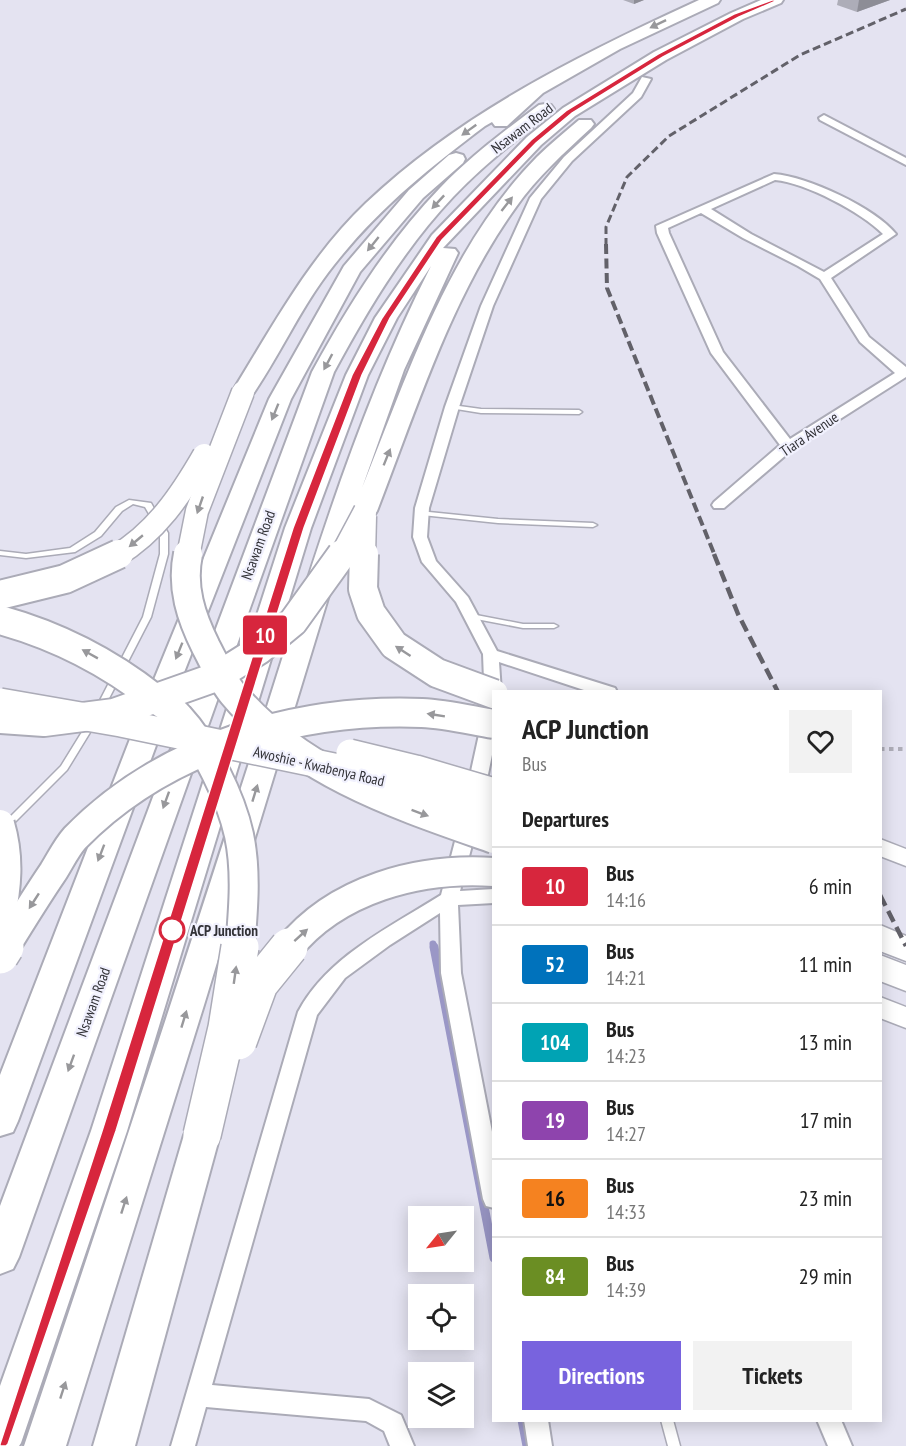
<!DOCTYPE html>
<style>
:root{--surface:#fff;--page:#f2f2f2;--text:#222;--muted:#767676;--line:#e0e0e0;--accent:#7863de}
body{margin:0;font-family:"PT Sans Narrow",sans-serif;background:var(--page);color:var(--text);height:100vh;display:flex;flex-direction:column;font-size:22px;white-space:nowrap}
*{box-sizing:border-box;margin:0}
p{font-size:20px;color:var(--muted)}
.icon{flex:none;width:33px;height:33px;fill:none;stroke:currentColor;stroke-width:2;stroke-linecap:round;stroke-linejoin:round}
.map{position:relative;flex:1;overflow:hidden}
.sheet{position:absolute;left:492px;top:690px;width:390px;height:732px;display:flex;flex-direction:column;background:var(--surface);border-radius:0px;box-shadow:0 3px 15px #0003}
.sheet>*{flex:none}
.badge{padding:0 12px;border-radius:4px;font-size:21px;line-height:39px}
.needle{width:39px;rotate:240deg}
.fabs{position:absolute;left:408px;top:1206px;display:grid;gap:12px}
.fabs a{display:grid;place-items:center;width:66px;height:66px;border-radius:0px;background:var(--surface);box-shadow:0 3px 15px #0003;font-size:30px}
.map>.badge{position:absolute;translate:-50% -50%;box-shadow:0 0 0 3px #fff}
h2{padding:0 30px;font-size:22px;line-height:54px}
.round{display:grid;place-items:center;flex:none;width:63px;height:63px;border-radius:0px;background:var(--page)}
.headline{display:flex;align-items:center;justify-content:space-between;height:102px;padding:0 30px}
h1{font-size:28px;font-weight:800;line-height:45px}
.action{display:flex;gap:12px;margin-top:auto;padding:12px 30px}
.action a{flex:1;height:69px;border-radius:0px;background:var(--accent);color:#fff;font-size:24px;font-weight:800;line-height:69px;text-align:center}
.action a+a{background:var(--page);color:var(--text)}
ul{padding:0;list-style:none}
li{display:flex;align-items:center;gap:18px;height:78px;padding:0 30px;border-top:2px solid var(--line)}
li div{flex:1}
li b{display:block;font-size:22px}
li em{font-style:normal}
li .badge{min-width:66px;font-weight:700;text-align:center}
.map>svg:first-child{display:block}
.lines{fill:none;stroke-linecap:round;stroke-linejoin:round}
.stream-far1{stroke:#9a97c6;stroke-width:7}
.stream{stroke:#9a97c6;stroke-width:9}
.service-casing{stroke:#ababb7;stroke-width:3}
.minor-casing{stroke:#ababb7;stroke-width:4}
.tertiary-casing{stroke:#ababb7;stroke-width:3}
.primary-casing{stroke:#ababb7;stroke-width:3}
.trunk-casing{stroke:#ababb7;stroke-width:4}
.path{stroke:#aeadb8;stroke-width:4;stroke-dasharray:4.5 4.5;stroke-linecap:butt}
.service{fill:#fff;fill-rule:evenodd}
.minor{fill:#fff;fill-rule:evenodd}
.tertiary{fill:#fff;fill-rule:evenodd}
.primary{fill:#fff;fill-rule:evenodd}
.trunk{fill:#fff;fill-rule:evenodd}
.rail-far2{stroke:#626169;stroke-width:3;stroke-dasharray:8 4;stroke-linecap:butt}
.rail-far1{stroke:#626169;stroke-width:4;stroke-dasharray:10 4.5;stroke-linecap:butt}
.rail{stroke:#626169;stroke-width:4.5;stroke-dasharray:12 6;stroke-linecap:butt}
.primary-bridge-casing{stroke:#ababb7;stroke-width:30;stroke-linecap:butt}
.trunk-bridge-far2-casing{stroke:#ababb7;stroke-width:25;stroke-linecap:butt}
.trunk-bridge-far1-casing{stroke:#ababb7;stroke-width:32;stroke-linecap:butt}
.trunk-bridge-casing{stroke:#ababb7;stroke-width:40;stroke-linecap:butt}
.primary-bridge{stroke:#fff;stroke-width:27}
.trunk-bridge-far2{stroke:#fff;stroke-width:22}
.trunk-bridge-far1{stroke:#fff;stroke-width:28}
.trunk-bridge{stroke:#fff;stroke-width:37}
.wall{fill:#adadb8}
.shaded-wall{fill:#8d8d96}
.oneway{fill:#98989b}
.line{fill:#d7263d;stroke:#fff;stroke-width:1.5}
.stop-dot{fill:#fff;stroke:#d7263d;stroke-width:3}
.labels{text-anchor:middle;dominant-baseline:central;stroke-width:4.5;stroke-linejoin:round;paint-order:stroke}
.street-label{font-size:15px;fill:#323237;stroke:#f1f1fe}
.stop-label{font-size:15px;font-weight:bold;fill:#323237;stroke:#f1f1fe;text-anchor:start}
</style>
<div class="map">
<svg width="906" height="1446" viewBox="0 0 906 1446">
<rect width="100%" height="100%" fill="#e4e3f1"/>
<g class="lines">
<path class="stream-far1" d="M433,944L434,949"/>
<g class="stream">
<path d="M434,947L494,1258"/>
<path d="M522,1420L527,1446"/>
</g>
<defs>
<g id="service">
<path d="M452,405L481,409L579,410L582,412L579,414L481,413L450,408V406Z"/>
<path d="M129,500L151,503L168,533V554L151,617L103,710L99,713L95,710L143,617L160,554V533L145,507L133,504L122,511L101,536L75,552L26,558L0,555V551L26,554L70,548L95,532L116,507Z"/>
<path d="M419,511L498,519L593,523L597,525L593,527L498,523L422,515L418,513Z"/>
<path d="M468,614H471L523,624H554L558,626L554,628H523L471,618L467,616Z"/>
<path d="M93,718L97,721L67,770L9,828H3L2,826L3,824L61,766L90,719Z"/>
<path d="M661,1420H673L680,1446H668Z"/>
</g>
<g id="minor">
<path d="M642,77L651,79L641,97L572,161L541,199L493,306L459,407L429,508L427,537L436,561L468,597L497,651L615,688L617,692H590L499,662L501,692H494V745L484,794L481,798H469L466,794L485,707L483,654L456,602L422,562L413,537L415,508L445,407L481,306L530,198L564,157L633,93Z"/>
<path d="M824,115L906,158V165L820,120L819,118Z"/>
<path d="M774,174C808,177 874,207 896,234L831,278L869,337L906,367V377L793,449L724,508H714L712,505L714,502L780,445L711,353L657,233L656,226ZM775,180C806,183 861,212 883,234L824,272L751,234L711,209ZM701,213L743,238L798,266L820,279L860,342L895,373L790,439L723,352L669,233L668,228Z"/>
<path d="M469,816L475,818L478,822L460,891L494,889V903L458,905L461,973L494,1142V1208L486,1206L483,1199L441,973L440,913L390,945L345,978L317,1015L212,1385L369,1399L401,1415L414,1446H390L384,1431L366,1421L206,1407L195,1446H171L298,1012C327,957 390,927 441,895L460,822L463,818Z"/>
<path d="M524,1420H548L552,1446H528Z"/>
<path d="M817,1420H841L852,1446H828Z"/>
</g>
<g id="tertiary">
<path d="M880,839L906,849V866L880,856Z"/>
<path d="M880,997L906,1007V1028L880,1018Z"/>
</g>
<g id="primary">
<path d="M880,925L906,936V961L880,951Z"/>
<path d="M880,955L906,965V991L880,981Z"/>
</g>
<g id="trunk">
<path d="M699,0H720L718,3L620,49L543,93L507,126H495L492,122L485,126C428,169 379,208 334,265C301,306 281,354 251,397L243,399L235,397L232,392C272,327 310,256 366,203C461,113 581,54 699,0Z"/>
<path d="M761,0H783L781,3L743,19L666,60L575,116L541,145L443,248L455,249L458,253L404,370L362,488C408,374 449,246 537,157C550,144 565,132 579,120H591L594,124L591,128C564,153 537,177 516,207C451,297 417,408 377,511L374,516L365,518L356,516L354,513L204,1005L66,1446H24C100,1220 175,993 248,766C303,597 350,425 431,266L397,318L368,375L311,528L127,1131L21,1443L19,1446H0V1386L91,1131L285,528L346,375L375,318L432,235L527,137L563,108L654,52L731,13Z"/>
<path d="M545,104L551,105L554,109L551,113C517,139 483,165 453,197C404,249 368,309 334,372L19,1257L13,1269L0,1274V1206L312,372C348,306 388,242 440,188C470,157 504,131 539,105Z"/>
<path d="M456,153L463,155L465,159L463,163L423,198L360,272L291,399L165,721L18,1121L13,1132L0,1136V1075L137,721L269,399L344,266L409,190L449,155Z"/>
<path d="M202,1120L215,1124L220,1135L135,1446H93L184,1135L189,1124Z"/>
</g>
</defs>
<use href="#service" class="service-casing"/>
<use href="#minor" class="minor-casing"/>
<use href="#tertiary" class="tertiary-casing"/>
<use href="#primary" class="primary-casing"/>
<use href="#trunk" class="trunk-casing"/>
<path class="path" d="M880,749H906"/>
<use href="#service" class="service"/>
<use href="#minor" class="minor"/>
<use href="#tertiary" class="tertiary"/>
<use href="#primary" class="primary"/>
<use href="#trunk" class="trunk"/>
<path class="rail-far2" d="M606,246V227L627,177L669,136L800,55L906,9"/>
<path class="rail-far1" d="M606,244L607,288L715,556"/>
<g class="rail">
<path d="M714,554L738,614L778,692"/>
<path d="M880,895L906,946"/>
</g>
<defs>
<g id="primary-bridge">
<path d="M0,702L121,723L353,771L494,814"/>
<path d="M350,753L416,769L494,792"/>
</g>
<g id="trunk-bridge-far2">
<path d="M116,556C156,532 181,495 204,455"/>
<path d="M188,556L197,511L243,392"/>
<path d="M341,556L365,511"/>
<path d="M364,556L365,516"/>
</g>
<g id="trunk-bridge-far1">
<path d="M188,554C181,587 191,617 206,647C214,662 222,681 233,694C300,774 400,806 494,839"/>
<path d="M364,554L363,589L371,613L394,645L437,673L494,694"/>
<path d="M0,595L65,579L119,554"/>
<path d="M0,620C58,636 107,661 154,698C163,704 172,709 179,717C205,745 231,798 239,835C247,872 243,912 240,949"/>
<path d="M0,719L44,722L114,713L216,677L259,650L293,622L342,554"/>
<path d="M0,824C10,858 7,887 0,921"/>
<path d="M4,949C20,923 36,897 53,872C60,861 66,848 75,838C164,747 297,708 422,713C446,714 470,720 494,724"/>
<path d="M288,949C336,889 419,867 494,872"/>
</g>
<g id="trunk-bridge">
<path d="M0,955L5,947"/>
<path d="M238,1041L259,984L289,947"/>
<path d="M202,1135L227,1028L240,947"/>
</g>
</defs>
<use href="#primary-bridge" class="primary-bridge-casing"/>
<use href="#trunk-bridge-far2" class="trunk-bridge-far2-casing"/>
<use href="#trunk-bridge-far1" class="trunk-bridge-far1-casing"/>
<use href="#trunk-bridge" class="trunk-bridge-casing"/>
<use href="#primary-bridge" class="primary-bridge"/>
<use href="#trunk-bridge-far2" class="trunk-bridge-far2"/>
<use href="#trunk-bridge-far1" class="trunk-bridge-far1"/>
<use href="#trunk-bridge" class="trunk-bridge"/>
</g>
<g class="wall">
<path d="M623,0H644L634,4Z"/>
<path d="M838,0H890L857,12L837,5Z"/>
</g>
<g class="shaded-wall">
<path d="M634,0H644L634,4Z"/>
<path d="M859,0H890L857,12Z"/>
</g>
<defs><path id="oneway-solid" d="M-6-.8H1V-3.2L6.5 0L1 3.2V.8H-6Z" transform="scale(1.5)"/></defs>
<g class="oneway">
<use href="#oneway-solid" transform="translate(658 24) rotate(154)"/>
<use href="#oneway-solid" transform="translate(469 130) rotate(144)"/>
<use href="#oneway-solid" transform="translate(438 202) rotate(133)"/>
<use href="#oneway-solid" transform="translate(507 204) rotate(-52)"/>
<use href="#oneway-solid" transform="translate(373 244) rotate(129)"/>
<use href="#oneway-solid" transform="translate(328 362) rotate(118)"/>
<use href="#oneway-solid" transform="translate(275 412) rotate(112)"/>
<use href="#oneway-solid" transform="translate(387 457) rotate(-68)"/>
<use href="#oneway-solid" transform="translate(200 505) rotate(109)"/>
<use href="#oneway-solid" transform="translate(136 541) rotate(140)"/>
<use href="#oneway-solid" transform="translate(179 651) rotate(112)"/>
<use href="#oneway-solid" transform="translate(403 651) rotate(-147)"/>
<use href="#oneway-solid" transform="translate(90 654) rotate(-151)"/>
<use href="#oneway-solid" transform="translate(436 715) rotate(-171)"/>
<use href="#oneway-solid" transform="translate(255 793) rotate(-73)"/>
<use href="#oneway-solid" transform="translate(166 800) rotate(110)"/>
<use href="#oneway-solid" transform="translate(420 813) rotate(20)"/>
<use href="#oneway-solid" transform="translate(101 853) rotate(111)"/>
<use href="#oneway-solid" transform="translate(34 901) rotate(123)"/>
<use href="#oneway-solid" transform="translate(301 935) rotate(-42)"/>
<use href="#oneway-solid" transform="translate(235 975) rotate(-82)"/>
<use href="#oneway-solid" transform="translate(184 1019) rotate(-73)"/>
<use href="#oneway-solid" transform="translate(71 1063) rotate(110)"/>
<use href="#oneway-solid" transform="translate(124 1205) rotate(-72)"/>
<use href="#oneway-solid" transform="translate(63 1390) rotate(-72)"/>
</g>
<path class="line" d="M772,0H778L739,17L663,57L572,113L536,143L442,240L390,318L362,375L304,528L116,1131L8,1444L6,1446H0V1444L102,1131L293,528L352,375L382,318L436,237L531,140L567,110L658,54L734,14Z"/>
<circle class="stop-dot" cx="172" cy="930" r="12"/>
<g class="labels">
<g class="street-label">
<text transform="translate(522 128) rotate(-37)">Nsawam Road</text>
<text transform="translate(809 434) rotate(-34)">Tiara Avenue</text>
<text transform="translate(258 545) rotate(-70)">Nsawam Road</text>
<text transform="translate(319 766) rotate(13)">Awoshie - Kwabenya Road</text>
<text transform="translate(93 1002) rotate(-70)">Nsawam Road</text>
</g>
<g class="stop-label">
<text x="190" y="930">ACP Junction</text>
</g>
</g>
</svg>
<div class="fabs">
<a><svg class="needle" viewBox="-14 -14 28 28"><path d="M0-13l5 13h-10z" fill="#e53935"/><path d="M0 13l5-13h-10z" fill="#767676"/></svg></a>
<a><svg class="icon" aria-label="locate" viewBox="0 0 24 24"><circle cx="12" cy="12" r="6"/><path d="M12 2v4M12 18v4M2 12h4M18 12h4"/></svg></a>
<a><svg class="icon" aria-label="layers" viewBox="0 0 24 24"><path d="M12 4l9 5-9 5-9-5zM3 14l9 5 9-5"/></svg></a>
</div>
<b class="badge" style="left:265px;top:635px;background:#d7263d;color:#fff">10</b>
<section class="sheet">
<div class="headline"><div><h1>ACP Junction</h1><p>Bus</p></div><a class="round"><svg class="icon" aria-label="heart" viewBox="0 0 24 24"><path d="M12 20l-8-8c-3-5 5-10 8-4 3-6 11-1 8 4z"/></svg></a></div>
<h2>Departures</h2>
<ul>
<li><span class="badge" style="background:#d7263d;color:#fff">10</span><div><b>Bus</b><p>14:16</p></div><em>6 min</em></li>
<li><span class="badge" style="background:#0072bc;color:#fff">52</span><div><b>Bus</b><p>14:21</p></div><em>11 min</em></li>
<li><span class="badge" style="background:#00a3b4;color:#fff">104</span><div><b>Bus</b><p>14:23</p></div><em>13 min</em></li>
<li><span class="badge" style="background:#8e44ad;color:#fff">19</span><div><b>Bus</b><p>14:27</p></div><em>17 min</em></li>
<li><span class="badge" style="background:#f58220;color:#111">16</span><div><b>Bus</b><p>14:33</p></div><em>23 min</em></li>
<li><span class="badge" style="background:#6b8e23;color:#fff">84</span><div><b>Bus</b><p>14:39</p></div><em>29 min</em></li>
</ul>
<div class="action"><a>Directions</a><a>Tickets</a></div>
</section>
</div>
